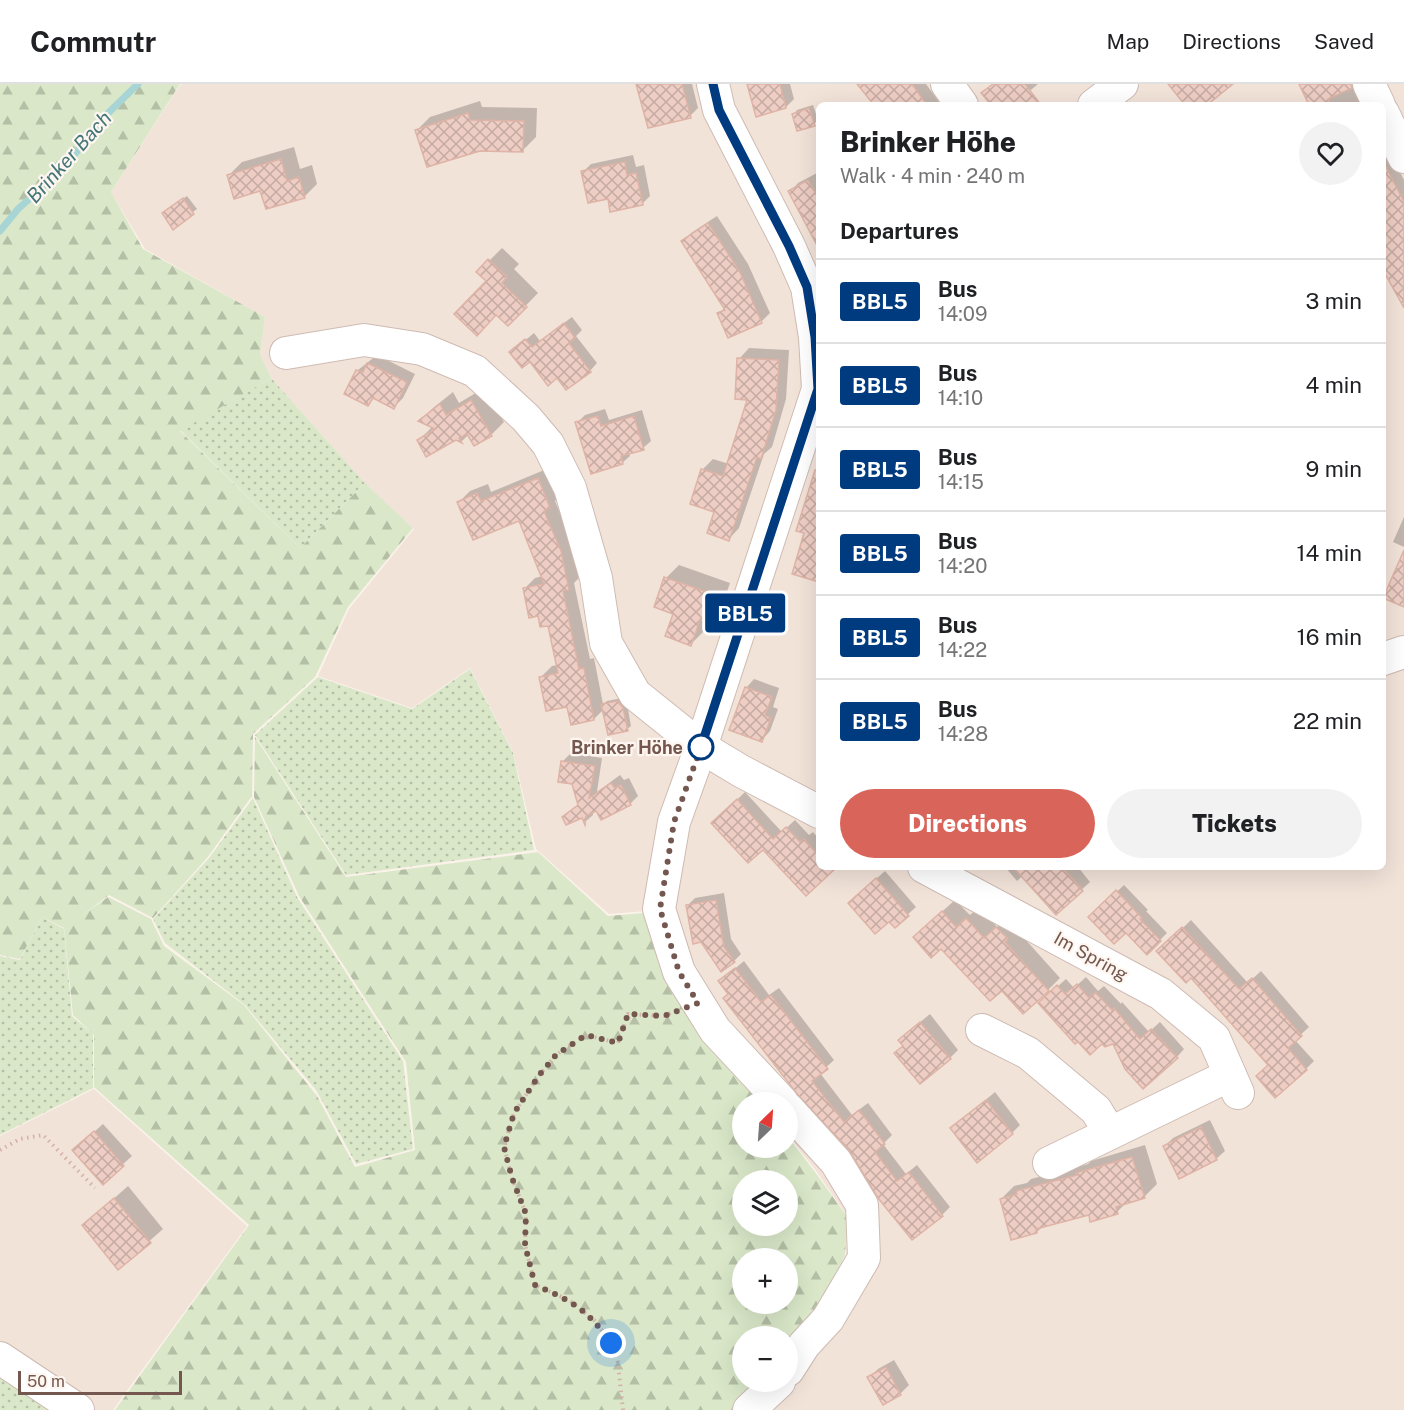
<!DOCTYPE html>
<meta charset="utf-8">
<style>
:root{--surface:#fff;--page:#f2f2f2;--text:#202124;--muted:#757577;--line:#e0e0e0;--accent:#d9645a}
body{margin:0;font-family:"Public Sans",sans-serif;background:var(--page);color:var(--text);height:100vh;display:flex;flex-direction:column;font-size:22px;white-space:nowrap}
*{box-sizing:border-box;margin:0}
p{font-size:20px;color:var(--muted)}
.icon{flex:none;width:33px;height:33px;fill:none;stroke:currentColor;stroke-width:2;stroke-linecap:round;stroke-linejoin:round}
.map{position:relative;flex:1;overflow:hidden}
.sheet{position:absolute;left:816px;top:18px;width:570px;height:768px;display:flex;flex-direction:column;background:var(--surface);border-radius:9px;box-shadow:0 6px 24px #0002}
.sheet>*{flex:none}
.badge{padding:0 12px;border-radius:4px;font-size:21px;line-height:39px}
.needle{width:39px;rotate:25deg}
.tools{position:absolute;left:732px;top:1008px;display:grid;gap:12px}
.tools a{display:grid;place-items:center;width:66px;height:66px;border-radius:50%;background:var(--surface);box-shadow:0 6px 24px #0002;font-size:30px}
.scale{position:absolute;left:18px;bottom:15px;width:164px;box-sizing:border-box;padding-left:6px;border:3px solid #74574f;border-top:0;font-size:16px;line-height:21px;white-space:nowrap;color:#74574f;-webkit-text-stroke:4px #fef6f0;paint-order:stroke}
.you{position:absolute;width:30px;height:30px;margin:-15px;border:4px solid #fff;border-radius:50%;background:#1a73e8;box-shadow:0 0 0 9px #1a73e833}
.map>.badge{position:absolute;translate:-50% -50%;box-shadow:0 0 0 3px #fff}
h2{padding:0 24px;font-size:22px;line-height:54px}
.round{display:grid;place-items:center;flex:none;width:63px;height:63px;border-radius:32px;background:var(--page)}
.overview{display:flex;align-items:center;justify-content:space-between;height:102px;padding:0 24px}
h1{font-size:28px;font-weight:800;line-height:45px}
.action{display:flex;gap:12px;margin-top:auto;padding:12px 24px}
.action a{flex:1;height:69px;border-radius:36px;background:var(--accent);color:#fff;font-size:24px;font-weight:800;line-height:69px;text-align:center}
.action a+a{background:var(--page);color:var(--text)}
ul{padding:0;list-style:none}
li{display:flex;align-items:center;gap:18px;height:84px;padding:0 24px;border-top:2px solid var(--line)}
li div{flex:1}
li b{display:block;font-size:22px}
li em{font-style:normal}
li .badge{min-width:66px;font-weight:700;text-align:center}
header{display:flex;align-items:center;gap:36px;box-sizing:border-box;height:84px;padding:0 30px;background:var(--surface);border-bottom:2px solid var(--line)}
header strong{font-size:28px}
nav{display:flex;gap:33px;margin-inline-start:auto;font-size:21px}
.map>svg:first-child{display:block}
.residential{fill:#f2e3d9;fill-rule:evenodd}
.grass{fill:url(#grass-dots)}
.forest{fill:url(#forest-firs);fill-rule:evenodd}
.shadow{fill:#0003}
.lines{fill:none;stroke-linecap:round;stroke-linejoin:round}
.stream{stroke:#a7d4d4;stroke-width:7}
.building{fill:url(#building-cross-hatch);stroke:#dfb3a5;stroke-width:1.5}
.minor-casing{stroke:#cebbb3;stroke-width:34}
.path{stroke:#d3b1a7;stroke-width:4;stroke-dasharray:1.5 4.5;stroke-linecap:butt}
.minor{stroke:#fff;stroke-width:32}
.line-casing{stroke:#fff;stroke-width:14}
.line{stroke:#003b80;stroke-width:9}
.walk{stroke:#74574f;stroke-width:6;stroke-dasharray:0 10.8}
.stop-dot{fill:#fff;stroke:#003b80;stroke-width:3}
.labels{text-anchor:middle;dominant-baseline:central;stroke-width:4.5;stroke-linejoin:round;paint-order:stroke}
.stop-label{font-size:18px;font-weight:bold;fill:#74574f;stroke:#fef6f0;text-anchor:end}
.street-label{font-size:18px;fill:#74574f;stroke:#fef6f0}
.water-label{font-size:20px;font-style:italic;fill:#447677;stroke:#fef6f0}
</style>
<header>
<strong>Commutr</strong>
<nav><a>Map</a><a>Directions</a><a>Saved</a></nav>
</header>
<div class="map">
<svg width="1404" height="1326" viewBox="0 0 1404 1326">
<defs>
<pattern id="grass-dots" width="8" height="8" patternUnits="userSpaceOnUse" patternTransform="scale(1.5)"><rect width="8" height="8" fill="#dae8c9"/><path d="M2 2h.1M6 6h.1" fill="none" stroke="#b5bfa6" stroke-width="1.8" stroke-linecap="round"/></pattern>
<pattern id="forest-firs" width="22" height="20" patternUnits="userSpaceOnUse" patternTransform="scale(1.5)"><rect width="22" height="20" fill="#dae8c9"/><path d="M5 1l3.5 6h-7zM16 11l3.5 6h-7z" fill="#b5bfa6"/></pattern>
<pattern id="building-cross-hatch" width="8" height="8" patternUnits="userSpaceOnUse" patternTransform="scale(1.5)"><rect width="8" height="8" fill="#eecec4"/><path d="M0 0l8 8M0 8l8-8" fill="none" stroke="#c5aaa2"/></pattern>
</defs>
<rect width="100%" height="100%" fill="#fbf2ea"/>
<g class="residential">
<path d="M184,0H1404V1326H758L818,1230L846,1172L849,1135L817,1088L788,1051V1018L646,827L609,830L536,765L513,668L470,584L412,624L318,592L349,525L414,445L365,399L271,294L260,270L265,233L145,165L111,108L180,1ZM819,21H1383V783H819Z"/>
<path d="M94,1005L247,1142L113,1326H91L0,1266V1052Z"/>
</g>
<g class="grass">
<path d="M271,294L365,399L300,464L180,346Z"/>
<path d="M470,585L513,669L534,766L346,791L255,651L318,593L412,625Z"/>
<path d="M253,714L297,813L403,977L413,1065L356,1080L316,1006L245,921L165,859L153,835L209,774Z"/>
<path d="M42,833L64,845L72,932L93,950V1004L0,1051V872L20,876Z"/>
<path d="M0,1283L64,1326H0Z"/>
</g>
<path class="forest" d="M0,0H180L111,108L143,165L265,233L260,270L271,294L180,347L300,464L365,399L413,444L348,523L315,593L253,650L252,712L207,774L153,834L109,811L81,832L108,813L151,835L164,862L244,921L317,1012L355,1083L415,1066L406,978L299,812L254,713L255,653L346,793L538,768L608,832L644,829L703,949L759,1018H742V1064H788V1053L815,1088L848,1134L845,1171L817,1228L788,1266V1252H742V1298H763L756,1326H115L249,1141L94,1003V951L73,931L64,844L42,833L20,875L0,871ZM742,1096H788V1142H742ZM742,1174H788V1220H742Z"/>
<g class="shadow">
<path d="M638,0H692L698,24L690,32Z"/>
<path d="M749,0H790L794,15L786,23Z"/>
<path d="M859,0H926L941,21H889Z"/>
<path d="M993,0H1038L1013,21H993Z"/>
<path d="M1301,0H1355L1365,21H1311Z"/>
<path d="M480,17L482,23L537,24L536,53L523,66L417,46L430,33Z"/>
<path d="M813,21L818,36L814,40L794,30L797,26Z"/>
<path d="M1383,54L1404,96V216L1383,180Z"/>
<path d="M294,63L300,85L312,81L317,100L304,113L261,105L229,91L242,78Z"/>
<path d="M633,71L636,83L644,81L650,112L642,120L609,113L583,88L591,80Z"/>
<path d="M817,89L819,93V146L790,108L798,99Z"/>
<path d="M187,112L197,125L173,143L167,126Z"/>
<path d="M717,132L748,180L770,229L761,238L719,230L725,223L683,157L691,149Z"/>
<path d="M502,164L519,180L514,185L538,209L508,240L496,229L488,196L478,188Z"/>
<path d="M572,233L582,246L576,252L597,279L590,287L558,292L531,276L511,268L534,249L540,257Z"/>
<path d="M749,264L789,266L786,315L772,363L764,370L739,444L729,455L716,427L692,419L703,385L713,375L729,380L749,314L739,275Z"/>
<path d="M377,271L415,290L403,314L394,323L375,313L368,320L346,309L358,286Z"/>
<path d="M484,304L504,338L491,351L469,350L462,357L456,354H421L433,342L421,336L433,324L453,308L459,319Z"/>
<path d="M605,325L609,336L642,326L651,357L643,364L629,368L630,372L622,379L577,339L585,331Z"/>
<path d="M549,384L560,412L555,417L571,456L579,494L574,499L590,575L594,574L603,620L607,617L622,614L627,620L631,642L627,645L604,625L594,635L568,621L541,593L552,582L558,581L549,540L539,530L524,505L535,494L543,492L519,435L459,418L470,407L488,400L491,408Z"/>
<path d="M1404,433V463L1393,458Z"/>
<path d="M679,481L730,499L722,522L708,534L704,547L691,560L675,529L666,494Z"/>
<path d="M754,595L779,604L773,623L778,625L770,647L762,656L746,604Z"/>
<path d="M571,669L602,674L597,708L620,691L624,696L629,694L638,712L630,720L593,727V731L585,738L583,731L564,733L579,720L573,699L563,677Z"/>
<path d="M745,708L782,748L795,736L809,751L813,748L819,755V783H834L806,810L763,764L713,739Z"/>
<path d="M1005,783H1032L1017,797Z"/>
<path d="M1037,783H1078L1090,798L1056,829Z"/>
<path d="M885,787L916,823L895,842L858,811Z"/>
<path d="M1124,801L1148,826L1146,827L1167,849L1147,869L1126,847L1090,833Z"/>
<path d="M724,809L731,855L741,870L734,877L688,821L695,814Z"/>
<path d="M955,816L970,831L979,823L997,843L1010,832L1016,845L1060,894L1048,906L1002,905L927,841Z"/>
<path d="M1191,836L1248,899L1261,887L1309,943L1295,956L1314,977L1306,985L1270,981L1191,891L1159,867Z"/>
<path d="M744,877L769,911L779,904L834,976L820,989L852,1031L868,1019L892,1051L883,1060L906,1090L917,1081L950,1123L942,1131L851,1065L720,897Z"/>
<path d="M1086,893L1098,907L1104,902L1121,920L1122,918L1149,948L1160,938L1184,965L1177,973L1114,958L1048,911L1066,895L1074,904Z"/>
<path d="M930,930L958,966L950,974L904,961L908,948Z"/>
<path d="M995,1008L1020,1041L1012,1049L952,1044Z"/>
<path d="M1210,1036L1225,1067L1216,1075L1165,1062L1173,1054Z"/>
<path d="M103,1040L132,1072L103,1098L83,1058Z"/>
<path d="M1145,1061L1157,1100L1144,1113L1127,1118L1117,1128L1090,1130L1043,1142L1037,1148L1001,1115L1014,1102L1027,1099L1031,1095L1088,1080L1091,1077Z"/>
<path d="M128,1102L163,1145L119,1184L84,1141Z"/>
<path d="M894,1276L909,1301L900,1310L883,1319L869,1293L878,1285Z"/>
</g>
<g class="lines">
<path class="stream" d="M0,147L18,125L63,85L103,34L138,0"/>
</g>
<g class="building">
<path d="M636,0H682L691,34L648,44Z"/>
<path d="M747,0H780L786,24L756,33Z"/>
<path d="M857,0H912L927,21H874Z"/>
<path d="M993,0H1025L1041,21H991L981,9Z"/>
<path d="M1168,0H1233L1207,21H1185Z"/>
<path d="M1299,0H1351L1352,4L1328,15L1331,21H1309Z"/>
<path d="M809,24L815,42L797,47L792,30Z"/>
<path d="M468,29L470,36L524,37L523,68L480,67L427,83L415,46Z"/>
<path d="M281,75L287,97L299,93L305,114L266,125L260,107L234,115L227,91Z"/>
<path d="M1383,77L1404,118V224L1383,186Z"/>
<path d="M625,78L627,91L636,89L643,121L610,128L608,115L588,119L581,87Z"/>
<path d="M808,96L819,116V165L788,107Z"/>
<path d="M183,114L194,130L173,146L162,129Z"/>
<path d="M708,139L740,188L762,239L728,254L717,229L725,226L681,157Z"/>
<path d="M488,175L507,193L502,199L527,223L508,242L496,231L477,252L454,230L486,197L476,188Z"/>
<path d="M564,239L575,254L569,259L591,288L566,306L557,294L548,302L530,278L522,284L509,268L525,255L532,263Z"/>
<path d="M737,274L779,276L776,326L761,375L757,373L729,457L707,449L714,428L690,420L701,385L723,392L747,316L735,315Z"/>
<path d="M367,279L407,298L394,325L373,314L368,322L344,310L356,286L363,288Z"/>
<path d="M471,316L492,352L474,362L467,350L459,354L462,359L456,356L426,373L417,356L435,345L418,337L440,320L446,331Z"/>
<path d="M598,332L601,342L634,332L644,366L621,372L623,380L591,390L575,338Z"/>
<path d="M815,386H819V498L792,490L804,449L796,447Z"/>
<path d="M538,394L550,424L544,427L561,467L569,506L563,507L579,585L584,584L594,636L571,641L567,623L546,627L539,593L558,589L548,542L540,543L538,532L529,534L523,504L544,500L519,437L473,456L457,418L477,409L481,417Z"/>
<path d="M1404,466V523L1383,514Z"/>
<path d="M664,493L718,512L710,537L701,533L691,562L665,552L673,530L654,523Z"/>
<path d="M745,603L772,613L765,631L771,634L762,658L729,646Z"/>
<path d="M618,617L623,624L628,647L608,651L601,620Z"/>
<path d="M561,677L595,682L589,714L611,699L615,704L621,701L631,721L601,736L596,727L586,732L585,741L582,734L566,741L562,733L578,721L572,700L558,698Z"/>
<path d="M737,715L773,755L786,743L800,758L804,755L819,772V783H837L806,812L763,766L748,779L711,739Z"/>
<path d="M1013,783H1062L1083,807L1056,831Z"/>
<path d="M876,794L909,832L895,844L889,838L875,850L848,819Z"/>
<path d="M1116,806L1142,834L1140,835L1161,857L1147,871L1126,849L1114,860L1088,833Z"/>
<path d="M716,816L724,863L735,878L721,888L701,858L693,860L686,821Z"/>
<path d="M942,827L956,843L966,834L984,854L996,843L1008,855L1005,858L1049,907L1023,930L1002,907L990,917L941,865L931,874L913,853Z"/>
<path d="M1182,843L1239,905L1252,894L1302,952L1288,964L1307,986L1275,1014L1256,992L1268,981L1191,894L1186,899L1156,867Z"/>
<path d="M735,884L761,918L771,911L828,985L812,997L844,1038L859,1026L885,1060L875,1068L897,1097L909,1088L943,1132L912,1156L878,1114L849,1066L798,1011L723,914L728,910L718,897Z"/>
<path d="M1077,900L1089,914L1095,908L1112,926L1114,924L1140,955L1151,945L1178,974L1143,1005L1125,985L1113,960L1105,963L1102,960L1090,971L1078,958L1075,960L1038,919L1057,901L1065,910Z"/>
<path d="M920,938L951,975L920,1000L894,969L903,962L898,956Z"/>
<path d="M986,1016L1013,1050L977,1079L950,1044Z"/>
<path d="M1201,1043L1217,1076L1179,1095L1163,1062Z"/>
<path d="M94,1047L124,1082L103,1101L72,1066Z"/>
<path d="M1132,1073L1145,1114L1116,1123L1118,1130L1090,1138L1089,1131L1036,1145L1037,1149L1011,1156L1000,1115L1017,1110L1016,1107L1077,1091L1076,1089Z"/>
<path d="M114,1114L151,1159L118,1186L82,1141Z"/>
<path d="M886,1283L901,1311L883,1321L867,1293Z"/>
</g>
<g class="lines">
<defs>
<g id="minor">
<path d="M713,0L719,26L789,162L807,203L815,253L818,305L701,663L674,738L659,825L679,888L715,946L782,1018"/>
<path d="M947,0L962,21"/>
<path d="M1369,0L1379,21"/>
<path d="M1094,21L1122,0"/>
<path d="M1383,29L1404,73"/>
<path d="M286,269L364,256L422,265L475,287L526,334L548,360L570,404L596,494L606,559L635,610L701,663L741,687L819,728"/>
<path d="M1383,575L1404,568"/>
<path d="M924,783L1161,910L1214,954L1238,1009"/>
<path d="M982,946L1028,969L1096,1026L1110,1049"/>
<path d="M788,1025L836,1078L862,1121L864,1174L828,1235L804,1261L788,1286"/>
<path d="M1049,1079L1230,991"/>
<path d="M0,1274L78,1326"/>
<path d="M749,1326L779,1298"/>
</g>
</defs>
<use href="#minor" class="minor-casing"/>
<g class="path">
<path d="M0,1066L20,1055L43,1051L95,1104"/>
<path d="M623,1326L617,1270L611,1259L595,1237L569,1216L535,1201L525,1161L526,1130L512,1094L504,1063L514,1029L540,990L556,971L586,951L618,959L628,930L664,932L675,927"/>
</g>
<use href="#minor" class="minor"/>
</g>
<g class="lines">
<defs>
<path id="line" d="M701,663L818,305L815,253L807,203L789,162L719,26L713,0"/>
</defs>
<use href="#line" class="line-casing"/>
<use href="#line" class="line"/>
<path class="walk" d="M611,1259C587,1225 572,1217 535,1201L525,1161L526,1130L512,1094L504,1063L514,1029L540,990L556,971L586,951L618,959L628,930L664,932L698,919L679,888L660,825L674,738L701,663"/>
</g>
<circle class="stop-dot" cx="701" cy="663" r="12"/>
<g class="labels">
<g class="stop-label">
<text x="683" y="663">Brinker Höhe</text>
</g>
<g class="street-label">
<text transform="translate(1091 872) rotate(29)">Im Spring</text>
</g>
<g class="water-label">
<text transform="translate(69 73) rotate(-48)">Brinker Bach</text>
</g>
</g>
</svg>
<div class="tools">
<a><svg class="needle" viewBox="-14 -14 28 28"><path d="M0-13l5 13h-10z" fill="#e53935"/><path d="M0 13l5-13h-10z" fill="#757577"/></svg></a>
<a><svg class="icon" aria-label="layers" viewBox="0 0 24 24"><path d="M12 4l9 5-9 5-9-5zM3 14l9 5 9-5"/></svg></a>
<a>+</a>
<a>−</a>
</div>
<div class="scale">50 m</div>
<div class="you" style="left:611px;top:1259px"></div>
<b class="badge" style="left:745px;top:529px;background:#003b80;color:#fff">BBL5</b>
<section class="sheet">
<div class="overview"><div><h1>Brinker Höhe</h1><p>Walk · 4 min · 240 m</p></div><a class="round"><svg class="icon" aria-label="heart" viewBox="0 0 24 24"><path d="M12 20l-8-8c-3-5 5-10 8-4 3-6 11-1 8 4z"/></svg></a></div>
<h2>Departures</h2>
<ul>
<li><span class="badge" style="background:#003b80;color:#fff">BBL5</span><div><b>Bus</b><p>14:09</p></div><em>3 min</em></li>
<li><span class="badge" style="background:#003b80;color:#fff">BBL5</span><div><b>Bus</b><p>14:10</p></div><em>4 min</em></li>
<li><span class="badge" style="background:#003b80;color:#fff">BBL5</span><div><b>Bus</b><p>14:15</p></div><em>9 min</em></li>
<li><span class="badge" style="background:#003b80;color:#fff">BBL5</span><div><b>Bus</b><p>14:20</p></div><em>14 min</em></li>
<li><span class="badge" style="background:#003b80;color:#fff">BBL5</span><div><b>Bus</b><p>14:22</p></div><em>16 min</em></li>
<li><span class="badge" style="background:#003b80;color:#fff">BBL5</span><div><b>Bus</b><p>14:28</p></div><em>22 min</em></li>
</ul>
<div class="action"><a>Directions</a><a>Tickets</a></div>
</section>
</div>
